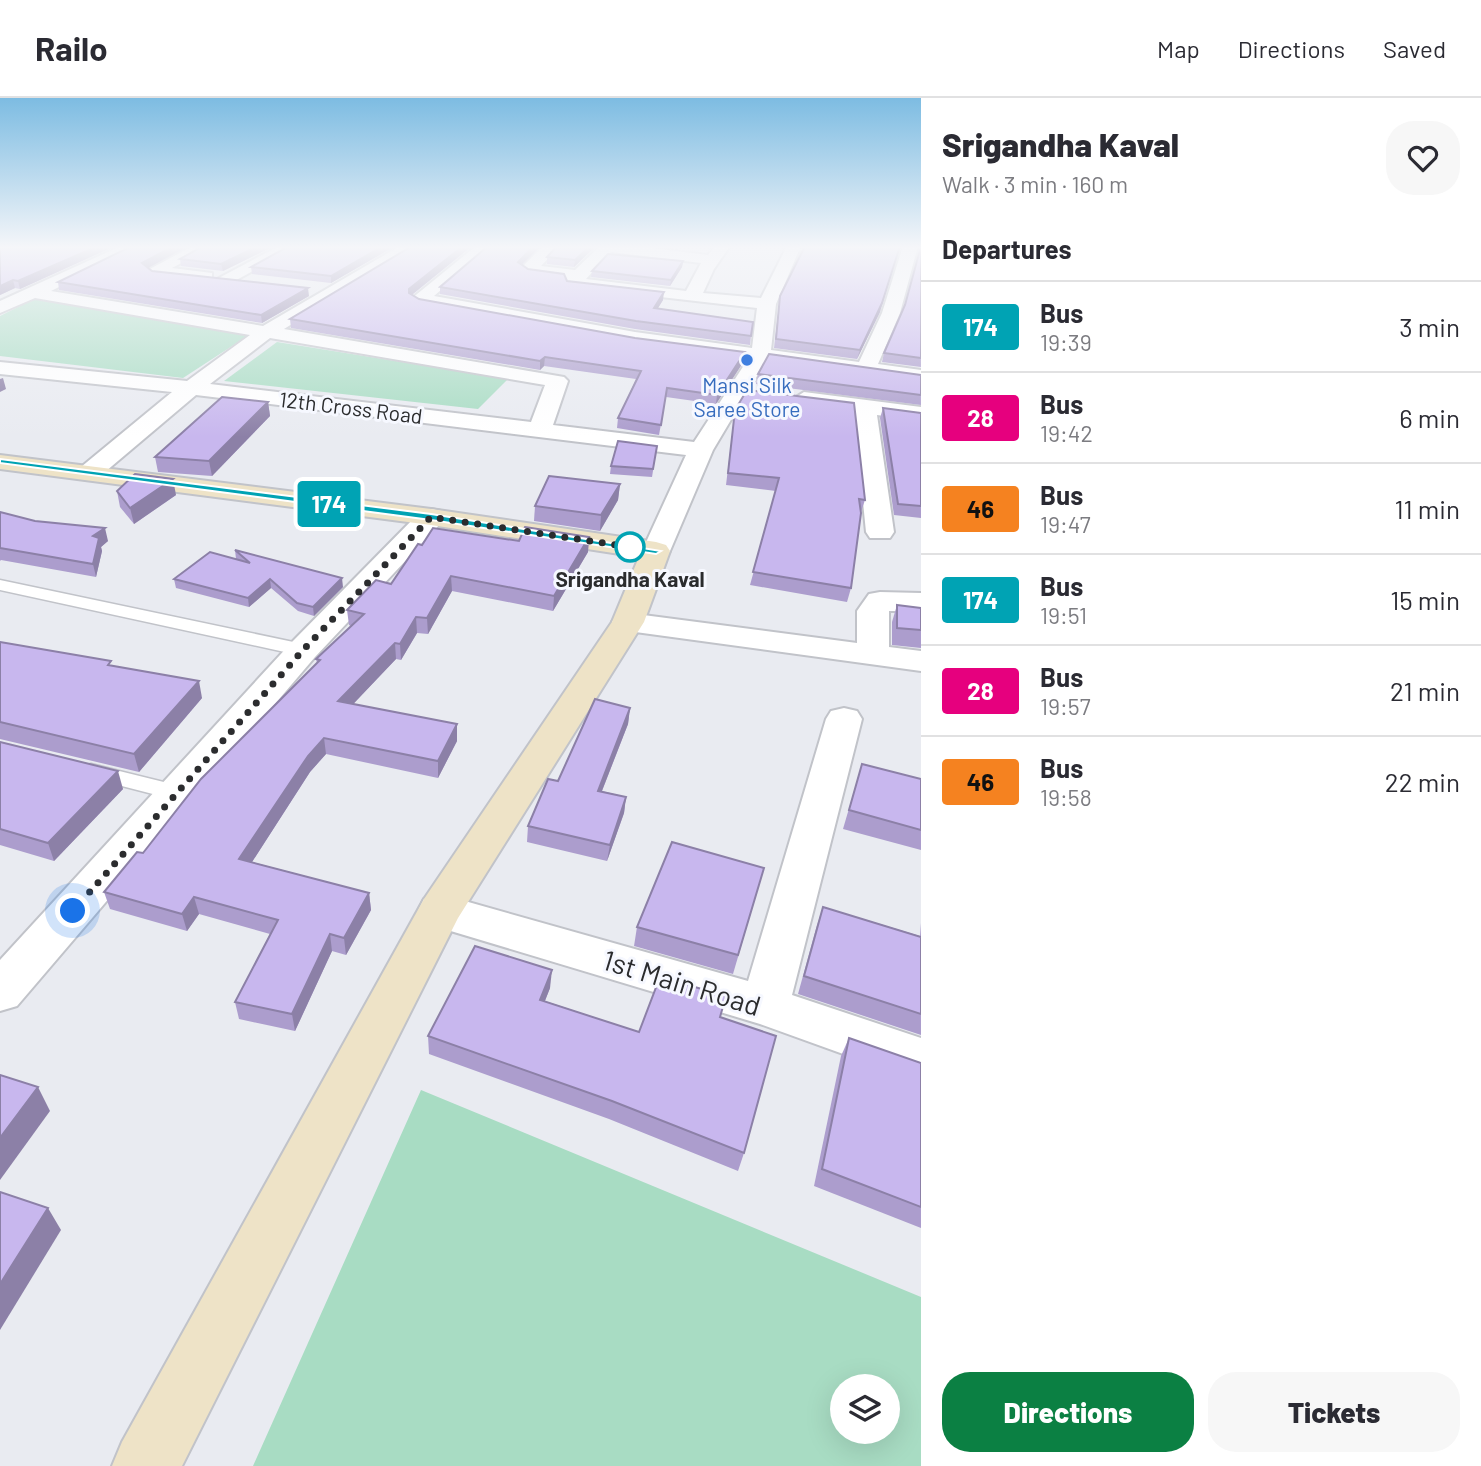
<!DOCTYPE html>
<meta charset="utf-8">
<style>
:root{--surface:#fff;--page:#f7f7f7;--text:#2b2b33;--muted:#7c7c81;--line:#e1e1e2;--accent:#0b8043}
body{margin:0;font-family:Barlow,sans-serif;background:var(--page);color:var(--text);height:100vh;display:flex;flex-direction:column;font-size:26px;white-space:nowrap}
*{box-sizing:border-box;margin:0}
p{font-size:23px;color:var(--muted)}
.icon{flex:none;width:38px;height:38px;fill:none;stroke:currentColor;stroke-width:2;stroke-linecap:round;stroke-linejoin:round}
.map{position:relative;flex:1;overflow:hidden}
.sheet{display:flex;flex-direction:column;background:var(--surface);width:560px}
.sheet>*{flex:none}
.badge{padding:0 14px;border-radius:5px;font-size:24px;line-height:46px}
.fabs{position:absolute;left:830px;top:1276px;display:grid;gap:14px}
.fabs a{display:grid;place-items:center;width:70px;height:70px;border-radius:50%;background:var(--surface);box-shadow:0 7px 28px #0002;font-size:35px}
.you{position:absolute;width:35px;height:35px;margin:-18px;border:5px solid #fff;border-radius:50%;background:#1a73e8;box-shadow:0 0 0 10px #1a73e833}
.map>.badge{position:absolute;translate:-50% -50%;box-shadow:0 0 0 4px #fff}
h2{padding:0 21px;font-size:26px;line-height:63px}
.round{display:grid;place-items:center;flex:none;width:74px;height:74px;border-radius:28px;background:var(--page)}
.overview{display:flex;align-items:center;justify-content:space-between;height:119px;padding:0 21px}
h1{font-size:33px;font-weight:800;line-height:52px}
.action{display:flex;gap:14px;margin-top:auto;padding:14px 21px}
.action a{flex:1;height:80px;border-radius:28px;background:var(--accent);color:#fff;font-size:28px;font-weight:800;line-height:80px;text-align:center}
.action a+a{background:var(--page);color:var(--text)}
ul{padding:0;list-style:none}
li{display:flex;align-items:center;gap:21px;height:91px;padding:0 21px;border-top:2px solid var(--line)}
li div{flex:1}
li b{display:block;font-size:26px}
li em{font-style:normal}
li .badge{min-width:77px;font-weight:700;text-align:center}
header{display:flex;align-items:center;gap:42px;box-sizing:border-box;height:98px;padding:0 35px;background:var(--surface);border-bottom:2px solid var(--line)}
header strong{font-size:33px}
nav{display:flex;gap:38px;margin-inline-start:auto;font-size:24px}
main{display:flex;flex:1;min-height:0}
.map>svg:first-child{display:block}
.green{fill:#a8dcc3;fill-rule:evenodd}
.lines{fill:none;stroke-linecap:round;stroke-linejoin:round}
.lane-casing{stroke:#c1c3c9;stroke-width:3}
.street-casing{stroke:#c1c3c9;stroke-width:4}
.secondary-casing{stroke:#c1c3c9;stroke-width:4}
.lane{fill:#fff;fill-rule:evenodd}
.street{fill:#fff;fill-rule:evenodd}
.secondary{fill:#eee3c7;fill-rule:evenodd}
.wall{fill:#ac9dcd}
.shaded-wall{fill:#8c80a7}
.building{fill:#c8b7ee;stroke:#8c80a7;stroke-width:2}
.line{fill:#00a3b4;stroke:#fff;stroke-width:2}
.walk{stroke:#2b2c2e;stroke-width:7;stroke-dasharray:0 12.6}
.shop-dot{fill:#3f7fe0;stroke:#f6f8ff;stroke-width:2.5}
.stop-dot{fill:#fff;stroke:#00a3b4;stroke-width:3.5}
.labels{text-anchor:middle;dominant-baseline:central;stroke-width:6;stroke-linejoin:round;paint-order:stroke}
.far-shop-label{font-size:21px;fill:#366cbe;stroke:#f6f8ff}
.far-street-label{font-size:21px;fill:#2b2c2e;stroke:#f6f8ff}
.far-stop-label{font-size:21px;font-weight:bold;fill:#2b2c2e;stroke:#f6f8ff}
.near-street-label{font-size:28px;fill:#2b2c2e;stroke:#f6f8ff}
</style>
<header>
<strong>Railo</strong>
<nav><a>Map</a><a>Directions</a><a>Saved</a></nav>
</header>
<main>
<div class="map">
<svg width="921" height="1368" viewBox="0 0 921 1368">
<rect width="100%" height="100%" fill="#e9ebf1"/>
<g class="green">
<path d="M38,199L249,237L183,280L0,258V218Z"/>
<path d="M277,244L508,281L478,311L224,283Z"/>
<path d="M421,992L921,1199V1368H253ZM842,1288H887V1334H842Z"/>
</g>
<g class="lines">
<defs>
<g id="lane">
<path d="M0,482L303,546L313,552L303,558L0,492Z"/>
<path d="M91,666L188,690L192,695L188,700L180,703L83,678L80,673L83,668Z"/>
</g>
<g id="street">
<path d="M121,148H141L51,193L263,228L400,148H418L284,231L564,279L568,283L553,327L694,344L748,261L635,246L420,206L411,201L476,148H492L434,198L635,234L752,250L757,210L573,189L567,188L566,181L528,176L520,171L543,148H560L541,168L575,172L600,148H635L708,157L715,148H730L714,171L703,195L761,200L787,148H801L776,206L771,252L859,264L882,215L903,148H918L900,215L878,266L921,272V284L766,263L713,352L670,453L666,459L656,462L646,459L642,453L686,357L196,297L99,379H81L77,374L81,369L172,294L0,276V264L187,283L250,237L35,200L0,215V203ZM611,154L701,165L686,193L586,181ZM270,240L545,287L531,324L210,286Z"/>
<path d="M193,148H213L172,170L212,175V183L154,178L146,173Z"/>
<path d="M279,148H298L231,185H219L217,181Z"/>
<path d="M804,294L921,309V323L877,317L894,434L890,440H870L866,434L854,314L796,306L793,301Z"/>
<path d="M431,411L441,413L445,419L441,425L315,559L17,908L0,913V862L291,545L421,413Z"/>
<path d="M880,494L921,495V513H889V549L921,553V573L628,533L617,531L612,524L617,517L628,515L857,545V513L869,496Z"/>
<path d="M844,610L857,613L862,621L792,897L921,940V984L760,926L424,825L418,813L424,801L440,796L748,883L826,621L831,613Z"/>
</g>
<path id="secondary" d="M0,357L431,411L656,444L666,447L670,453L644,524L458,820L182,1368H112L122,1344L424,801L612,524L639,459L431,427L0,371Z"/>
</defs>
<use href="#lane" class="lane-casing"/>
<use href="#street" class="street-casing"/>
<use href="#secondary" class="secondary-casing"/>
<use href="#lane" class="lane"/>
<use href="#street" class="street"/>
<use href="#secondary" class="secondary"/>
</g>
<g class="wall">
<path d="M6,148H115L20,191L15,190L0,197Z"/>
<path d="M132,148H189L148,170L152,173L309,198L262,225L59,192L58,184Z"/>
<path d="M203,148H274L223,173L181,168L180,161Z"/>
<path d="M289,148H395L331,185L252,176L251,169Z"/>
<path d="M412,148H472L412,197L419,201L744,263L716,306L666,299L659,337L617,330L618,320L636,281L544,268L540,272L291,230L290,221Z"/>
<path d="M488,148H541L522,167L528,171L567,183L663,202L658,210L751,238L750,247L635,231L440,196V189Z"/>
<path d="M557,148H596L574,169L547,166V159Z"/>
<path d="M920,148H921V269L882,264L884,255L905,207L921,149Z"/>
<path d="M683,163L682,169L670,188L591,179L592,173Z"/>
<path d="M780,198L880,214L857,261L774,250Z"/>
<path d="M758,276L921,277V307L756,286Z"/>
<path d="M268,304L270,318L212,378L158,374L155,359Z"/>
<path d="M883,310L921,315V420L894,417L880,320Z"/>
<path d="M735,312L865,402L861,414L851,490L847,504L750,487L776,393L726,387Z"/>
<path d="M657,348L652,379L610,376L611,368Z"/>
<path d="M620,386L618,402L600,433L534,423L535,408Z"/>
<path d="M117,393L176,397L134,426L120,409Z"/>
<path d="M0,414L108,443L101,449L102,453L96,479L1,462L0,463Z"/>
<path d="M589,439L588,454L553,513L452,493L428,536L417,535L401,562L396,561L353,606L457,626V643L438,680L326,656L310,674L252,764L369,795L371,812L346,857L332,853L295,933L239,921L235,904L270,836L199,816L187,833L110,811L104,794L143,755L317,565L316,561L351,528L349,527L347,512L391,486L422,447Z"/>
<path d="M235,452L343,489L314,518L298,513L271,490L249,509L176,490L174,481L236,461Z"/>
<path d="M897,507L921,510V550L892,547V524Z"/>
<path d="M0,544L112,568L202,600L139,674L0,641Z"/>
<path d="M630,610L628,626L602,693L626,699L624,715L607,763L527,744L528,728L558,683Z"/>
<path d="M0,644L123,691L54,763L0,747Z"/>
<path d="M862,666L921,681V752L843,731Z"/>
<path d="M764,770L733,876L634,848L637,829Z"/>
<path d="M823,809L920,838L921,825V937L798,896L817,827Z"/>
<path d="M550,890L545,903L639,934L720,919L744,1055L738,1073L609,1021L429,956L428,938Z"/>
<path d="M849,940L921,965V1130L814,1088L841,958Z"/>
</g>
<g class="shaded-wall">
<path d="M98,148H115L20,191L18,183Z"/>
<path d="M174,148H189L144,172L142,165Z"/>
<path d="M258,148H274L223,173L221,166Z"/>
<path d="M383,148H395L331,185V178Z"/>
<path d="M463,148H472L409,199V191Z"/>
<path d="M534,148H541L517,171L518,164Z"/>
<path d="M590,148H596L574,169L575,162Z"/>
<path d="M900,148L880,214L857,261L860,252Z"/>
<path d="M683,163L682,169L670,188L671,182Z"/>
<path d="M13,182L15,190L0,197V188Z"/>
<path d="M308,190L309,198L262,225L261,217Z"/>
<path d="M664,194L663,202L653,218L654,210Z"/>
<path d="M745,254L744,263L716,306L717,297Z"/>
<path d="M545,259L544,268L540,272V263Z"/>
<path d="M3,280L6,291L0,294V281Z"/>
<path d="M268,304L270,318L212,378L209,363Z"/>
<path d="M173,381L176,397L134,426L130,410Z"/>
<path d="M620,386L618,402L600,433L601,417Z"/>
<path d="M105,430L108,443L101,449L102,453L96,479L93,466V438Z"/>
<path d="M589,439L588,454L553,513L554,498Z"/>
<path d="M451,478L452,493L428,536L427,520Z"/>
<path d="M342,480L343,489L314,518L313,509Z"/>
<path d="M270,481L271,490L249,509L248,500Z"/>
<path d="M416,519L417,535L401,562L400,546Z"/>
<path d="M395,545L396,561L340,620L338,603Z"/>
<path d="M199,583L202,600L139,674L134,656Z"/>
<path d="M630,610L628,626L596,708L598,693Z"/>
<path d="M457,626V643L438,680V663Z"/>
<path d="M324,640L326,656L310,674L243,778L239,761L308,658Z"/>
<path d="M118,673L123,691L54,763L48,745Z"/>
<path d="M626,699L624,715L607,763L610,747Z"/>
<path d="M369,795L371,812L346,857L344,840Z"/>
<path d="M194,799L199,816L187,833L182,816Z"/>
<path d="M330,836L332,853L295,933L292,916Z"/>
<path d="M552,872L550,890L538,920L540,902Z"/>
<path d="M38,989L50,1013L0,1082V1040Z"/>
<path d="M48,1110L61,1132L0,1232V1186Z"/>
</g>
<g class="building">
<path d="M6,148H98L18,183L13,182L0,188V150Z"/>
<path d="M132,148H174L142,165L152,173L308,190L261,217L58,184Z"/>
<path d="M203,148H258L221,166L180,161Z"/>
<path d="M289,148H383L331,178L251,169Z"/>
<path d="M412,148H463L409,191V195L419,201L635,240L745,254L717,297L667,290L661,327L618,320L641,273L545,259L540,263L290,221Z"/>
<path d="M488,148H534L518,164L528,171L564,176L567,183L664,194L654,210L753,224L751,238L636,223L440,189Z"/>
<path d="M557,148H590L575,162L547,159Z"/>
<path d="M805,148H900L882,205L860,252L776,241L780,198Z"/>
<path d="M921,148V260L884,255L905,207Z"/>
<path d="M608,156L683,163L671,182L592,173Z"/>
<path d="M769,256L921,277V297L758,276Z"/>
<path d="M747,292L854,305L865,402L859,401L861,415L851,490L753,474L779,380L728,375L735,312Z"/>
<path d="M222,299L268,304L209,363L155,359Z"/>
<path d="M883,310L921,315V408L898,406Z"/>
<path d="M618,343L657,348L653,371L611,368Z"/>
<path d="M135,376L173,381L130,410L117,393Z"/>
<path d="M549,378L620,386L601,417L535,408Z"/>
<path d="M0,414L35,423L105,430L93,438L99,440L93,466L0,450Z"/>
<path d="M525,429L589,439L554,498L451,478L427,520L416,519L400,546L395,545L338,603L457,626L438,663L324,640L308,658L239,761L369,795L344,840L330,836L292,916L235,904L278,822L194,799L182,816L104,794L137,754L143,755L201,681L320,562L316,561L364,516L347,512L376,482L391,486L418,446L422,447L433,430L519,443Z"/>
<path d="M235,452L342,480L313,509L297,505L270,481L248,500L174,481L210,454L250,465Z"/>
<path d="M897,507L921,510V532L897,530Z"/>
<path d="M0,544L111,563L108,567L199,583L134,656L0,624Z"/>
<path d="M595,601L630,610L598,693L626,699L610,747L528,728L548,681L558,683Z"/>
<path d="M0,644L118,673L48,745L0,731Z"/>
<path d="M862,666L921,681V732L849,712Z"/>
<path d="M672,744L764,770L738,857L637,829Z"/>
<path d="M823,809L921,839V916L804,878Z"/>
<path d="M475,848L552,872L540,902L639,934L660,879L726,898L720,919L776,938L744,1055L612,1003L428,938Z"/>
<path d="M849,940L921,965V1109L822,1071Z"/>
<path d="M0,977L38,989L0,1040Z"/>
<path d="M0,1094L48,1110L0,1186Z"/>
</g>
<linearGradient id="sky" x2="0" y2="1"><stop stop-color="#7dbce2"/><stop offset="0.44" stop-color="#f5f6f9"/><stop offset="1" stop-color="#f5f6f9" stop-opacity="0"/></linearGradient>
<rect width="921" height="339" fill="url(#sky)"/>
<path class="line" d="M0,361L431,416L661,453L656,456L431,422L0,365Z"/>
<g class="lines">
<path class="walk" d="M73,813L303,552L431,419L630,449"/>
</g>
<circle class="shop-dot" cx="747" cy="262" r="7"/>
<circle class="stop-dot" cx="630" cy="449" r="14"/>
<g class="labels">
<g class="far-shop-label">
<text x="747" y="286">Mansi Silk<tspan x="747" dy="24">Saree Store</tspan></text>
</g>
<g class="far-street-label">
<text transform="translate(351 309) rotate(7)">12th Cross Road</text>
</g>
<g class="far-stop-label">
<text x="630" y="480">Srigandha Kaval</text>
</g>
<g class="near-street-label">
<text transform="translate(682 884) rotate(17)">1st Main Road</text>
</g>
</g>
</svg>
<div class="fabs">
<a><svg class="icon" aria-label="layers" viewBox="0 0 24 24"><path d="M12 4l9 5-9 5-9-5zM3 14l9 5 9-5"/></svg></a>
</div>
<div class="you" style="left:73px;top:813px"></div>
<b class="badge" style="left:329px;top:406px;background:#00a3b4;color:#fff">174</b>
</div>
<section class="sheet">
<div class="overview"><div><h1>Srigandha Kaval</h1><p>Walk · 3 min · 160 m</p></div><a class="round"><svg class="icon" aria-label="heart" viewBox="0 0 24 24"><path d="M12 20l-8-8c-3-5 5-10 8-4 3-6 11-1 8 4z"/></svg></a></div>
<h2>Departures</h2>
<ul>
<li><span class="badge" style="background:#00a3b4;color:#fff">174</span><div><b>Bus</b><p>19:39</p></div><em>3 min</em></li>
<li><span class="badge" style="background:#e6007e;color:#fff">28</span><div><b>Bus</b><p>19:42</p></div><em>6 min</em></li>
<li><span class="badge" style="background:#f58220;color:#111">46</span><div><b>Bus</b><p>19:47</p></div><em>11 min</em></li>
<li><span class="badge" style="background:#00a3b4;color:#fff">174</span><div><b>Bus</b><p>19:51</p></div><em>15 min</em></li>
<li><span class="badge" style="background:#e6007e;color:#fff">28</span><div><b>Bus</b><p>19:57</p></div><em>21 min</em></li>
<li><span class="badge" style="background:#f58220;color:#111">46</span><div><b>Bus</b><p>19:58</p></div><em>22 min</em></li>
</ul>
<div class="action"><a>Directions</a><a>Tickets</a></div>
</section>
</main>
